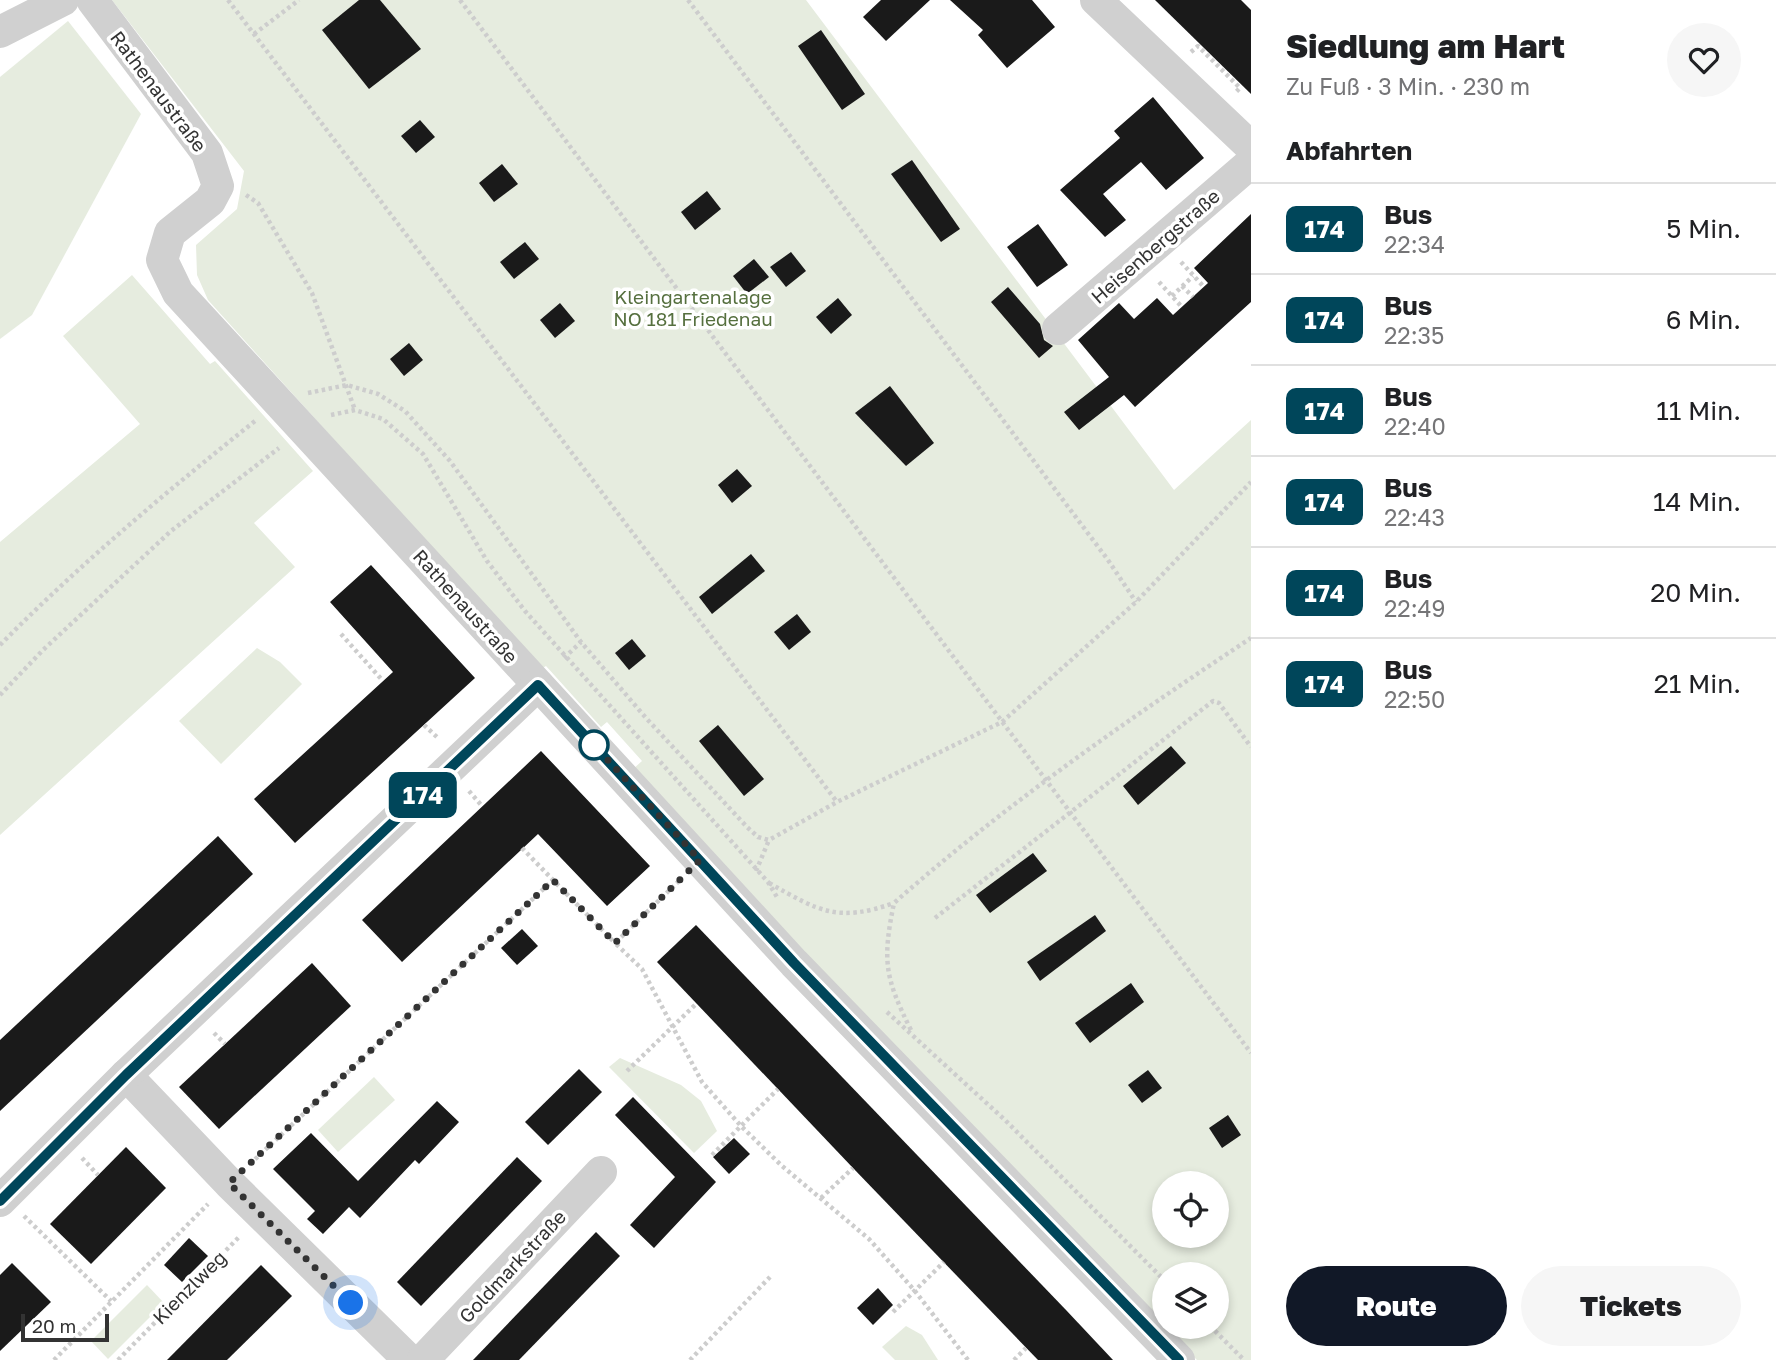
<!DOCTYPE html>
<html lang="de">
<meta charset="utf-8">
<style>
:root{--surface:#fff;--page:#f6f6f6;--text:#202124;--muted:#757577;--line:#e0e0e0;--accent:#111827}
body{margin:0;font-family:"Golos Text",sans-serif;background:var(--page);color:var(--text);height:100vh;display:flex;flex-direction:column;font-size:26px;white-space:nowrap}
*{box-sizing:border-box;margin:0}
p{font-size:23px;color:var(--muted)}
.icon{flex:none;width:38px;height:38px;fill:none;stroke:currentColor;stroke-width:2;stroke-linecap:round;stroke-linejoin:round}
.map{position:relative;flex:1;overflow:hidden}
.side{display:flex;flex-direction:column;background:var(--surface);width:525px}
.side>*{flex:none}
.badge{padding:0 14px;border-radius:10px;font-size:24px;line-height:46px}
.tools{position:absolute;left:1152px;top:1171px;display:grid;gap:14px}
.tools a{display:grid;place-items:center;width:77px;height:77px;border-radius:50%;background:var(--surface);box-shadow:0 4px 10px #0003;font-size:35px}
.scale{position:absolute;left:21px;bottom:18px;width:88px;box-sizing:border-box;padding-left:7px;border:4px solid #333;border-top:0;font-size:19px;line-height:24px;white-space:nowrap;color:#333;-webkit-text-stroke:5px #fff;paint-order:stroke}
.you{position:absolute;width:35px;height:35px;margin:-18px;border:5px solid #fff;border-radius:50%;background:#1a73e8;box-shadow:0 0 0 10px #1a73e833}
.map>.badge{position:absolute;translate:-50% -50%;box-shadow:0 0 0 4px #fff}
h2{padding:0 35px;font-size:26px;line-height:63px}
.round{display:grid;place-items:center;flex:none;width:74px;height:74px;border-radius:37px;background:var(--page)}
.head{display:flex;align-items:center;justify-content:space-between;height:119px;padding:0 35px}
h1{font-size:33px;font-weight:800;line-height:52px}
.cta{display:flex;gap:14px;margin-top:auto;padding:14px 35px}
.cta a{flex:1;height:80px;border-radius:42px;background:var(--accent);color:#fff;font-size:28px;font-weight:800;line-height:80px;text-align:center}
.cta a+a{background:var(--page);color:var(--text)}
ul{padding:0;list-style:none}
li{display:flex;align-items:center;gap:21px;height:91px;padding:0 35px;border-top:2px solid var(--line)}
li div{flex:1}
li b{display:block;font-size:26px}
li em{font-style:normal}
li .badge{min-width:77px;font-weight:700;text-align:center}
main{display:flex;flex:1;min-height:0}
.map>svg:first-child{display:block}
.green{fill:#e6ecdf;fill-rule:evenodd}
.building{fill:#1a1a1a}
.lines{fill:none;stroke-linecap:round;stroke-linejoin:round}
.path{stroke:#cdcdcd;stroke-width:4.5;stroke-dasharray:3.5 3.5;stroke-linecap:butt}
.minor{stroke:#d0d0d0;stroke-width:32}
.line-casing{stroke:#fff;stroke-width:16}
.line{stroke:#00465a;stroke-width:10}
.walk{stroke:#333;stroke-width:7;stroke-dasharray:0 12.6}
.stop-dot{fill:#fff;stroke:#00465a;stroke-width:3.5}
.labels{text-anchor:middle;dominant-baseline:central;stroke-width:7;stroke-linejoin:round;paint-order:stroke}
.street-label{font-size:19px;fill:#333;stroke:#fff}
.park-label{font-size:19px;fill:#56703f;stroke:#fff}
</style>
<main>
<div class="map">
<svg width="1251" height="1360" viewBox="0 0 1251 1360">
<rect width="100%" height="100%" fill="#fff"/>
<g class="green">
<path d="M112,0H806L1174,490L1251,420V1360H1197L1073,1238L632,770L642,761L607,722L601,727L546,666L541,669L208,300L197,275L196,245L237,209L244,171ZM1164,1183H1216V1236H1164ZM1164,1274H1216V1326H1164Z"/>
<path d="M68,21L141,114L32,315L0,339V77Z"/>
<path d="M132,275L210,364L215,361L313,471L254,523L295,567L0,835V542L140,424L63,336Z"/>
<path d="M257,648L280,662L302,684L221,764L179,721Z"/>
<path d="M620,1058L681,1085L701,1101L717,1131L694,1153L609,1067Z"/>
<path d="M374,1077L395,1100L338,1152L318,1130Z"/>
<path d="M147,1285L164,1303L108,1359L91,1341Z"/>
<path d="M906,1326L922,1335L938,1360H895L882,1347Z"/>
</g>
<g class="building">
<path d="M359,0H380L421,49L369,89L322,30Z"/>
<path d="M881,0H930L886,41L863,17Z"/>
<path d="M950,0H1032L1055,27L1007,68L978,35L983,30Z"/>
<path d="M1155,0H1241L1251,10V94Z"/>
<path d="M821,30L865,94L842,110L798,46Z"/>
<path d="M1153,97L1204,158L1166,190L1141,162L1103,194L1126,220L1105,237L1060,190L1120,138L1114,131Z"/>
<path d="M420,120L435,137L416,153L401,136Z"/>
<path d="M912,160L960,229L941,242L891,174Z"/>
<path d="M502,164L518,184L494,202L479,183Z"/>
<path d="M707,191L721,209L695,230L681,212Z"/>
<path d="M1251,214V302L1135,407L1124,395L1079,430L1064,412L1109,377L1078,340L1119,303L1134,319L1157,298L1173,315L1208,283L1194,268Z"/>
<path d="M1038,224L1068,265L1037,287L1007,247Z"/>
<path d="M525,242L539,259L514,279L500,262Z"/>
<path d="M791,252L806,271L786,287L770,267Z"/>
<path d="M754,259L769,277L747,294L733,276Z"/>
<path d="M1008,287L1040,324L1044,340L1053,346L1039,358L991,302Z"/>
<path d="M838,298L852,315L831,334L816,317Z"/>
<path d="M560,303L575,321L555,338L540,320Z"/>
<path d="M409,343L423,360L404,376L390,359Z"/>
<path d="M890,386L934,443L906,466L855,413Z"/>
<path d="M737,469L752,486L732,503L718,485Z"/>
<path d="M751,554L765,571L712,614L699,597Z"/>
<path d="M371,565L475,678L295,843L254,799L393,672L330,602Z"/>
<path d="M797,614L811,632L789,650L774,632Z"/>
<path d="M632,639L646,656L629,670L615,653Z"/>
<path d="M718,725L764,779L744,796L699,741Z"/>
<path d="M1171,746L1186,763L1138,805L1123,786Z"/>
<path d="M541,751L650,866L607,906L538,834L402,962L362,920Z"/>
<path d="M218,836L253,874L0,1111V1040Z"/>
<path d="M1033,853L1047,871L990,913L976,895Z"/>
<path d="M1095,915L1106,931L1040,981L1027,962Z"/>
<path d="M696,925L1066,1310L1113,1360H1038L853,1168L657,962Z"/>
<path d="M522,929L538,946L517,965L501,948Z"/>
<path d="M312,963L351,1006L219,1129L179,1087Z"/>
<path d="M1131,983L1144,1002L1090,1043L1075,1023Z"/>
<path d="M579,1069L602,1092L548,1145L525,1122Z"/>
<path d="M1148,1070L1162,1088L1142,1103L1128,1085Z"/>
<path d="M633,1097L716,1182L654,1248L630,1225L675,1177L615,1115Z"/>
<path d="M437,1101L459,1122L419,1164L415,1160L360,1218L349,1207L323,1234L307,1219L315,1211L273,1169L311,1133L358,1181Z"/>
<path d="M1228,1115L1241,1135L1222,1148L1209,1128Z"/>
<path d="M734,1138L750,1154L729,1174L713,1157Z"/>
<path d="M126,1147L166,1188L91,1264L50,1224Z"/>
<path d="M517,1157L542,1181L421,1306L397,1282Z"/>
<path d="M596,1232L620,1256L519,1360H473Z"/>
<path d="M189,1238L208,1256L182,1282L164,1265Z"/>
<path d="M12,1263L51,1302L0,1351V1275Z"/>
<path d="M261,1265L292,1296L227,1360H167Z"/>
<path d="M878,1288L893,1305L873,1325L857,1308Z"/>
</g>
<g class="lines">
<g class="path">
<path d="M228,0L837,802"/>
<path d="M460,0L1251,1053"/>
<path d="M688,0L1108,560L1136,602"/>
<path d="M254,34L299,0"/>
<path d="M1191,52L1198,46L1240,88L1236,92"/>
<path d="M246,195L258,203L312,293L355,410"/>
<path d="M1181,262L1204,287"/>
<path d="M1159,282L1182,307"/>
<path d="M1182,286L1193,297"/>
<path d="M1172,296L1193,276"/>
<path d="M308,393L347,385L378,394L405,411L450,461L581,642L646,718L747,827L758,837L769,840L837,802L1002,722L1136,602L1251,482"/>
<path d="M331,415L355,410L383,419L423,454L487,561L525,611L768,882L777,897"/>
<path d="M341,634L383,681"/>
<path d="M0,645C80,564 166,492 255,421"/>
<path d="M564,658L581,642"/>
<path d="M0,695L43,650L171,531L279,448"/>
<path d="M424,725L438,738"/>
<path d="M469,791L482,806"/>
<path d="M522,848L553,880"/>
<path d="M756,871L769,840"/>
<path d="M679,881L615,943L642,969L702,1082L741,1126L781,1165L869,1239L915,1291L968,1360"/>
<path d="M769,883C819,911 837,923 894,903"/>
<path d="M935,918L1213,701L1219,703L1251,747"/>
<path d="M887,1012L1005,1120L1164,1280"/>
<path d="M911,1030C885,978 882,961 894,903C1005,805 1127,720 1251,638"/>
<path d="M214,1033L225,1044"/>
<path d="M627,1071L696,1004"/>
<path d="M712,1155L778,1089"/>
<path d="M82,1158L98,1175"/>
<path d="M250,1164L553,880L615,943"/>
<path d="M821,1198L853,1168"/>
<path d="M24,1216L111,1301"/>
<path d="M893,1312L944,1262"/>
<path d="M1210,1326L1244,1360"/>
<path d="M54,1360L208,1204"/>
<path d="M118,1360L240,1236"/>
<path d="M690,1360L770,1277"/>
<path d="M1014,1360L1026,1348"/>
</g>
<g class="minor">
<path d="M92,0L207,153L218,186L210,201L170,233L162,260L178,293L794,963L1179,1360"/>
<path d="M1096,0L1251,147"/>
<path d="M0,32L63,0"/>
<path d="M1058,329L1251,163"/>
<path d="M126,1075L229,1183L409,1360"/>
<path d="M0,1201L126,1075L538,685"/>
<path d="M423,1360L601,1172"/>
</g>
</g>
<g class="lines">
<defs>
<path id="line" d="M0,1201L126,1075L538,685L794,963L1179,1360"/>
</defs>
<use href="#line" class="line-casing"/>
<use href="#line" class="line"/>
<path class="walk" d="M351,1303L229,1183L553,880L615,943L700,860L594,745"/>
</g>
<circle class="stop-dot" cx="594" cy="745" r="14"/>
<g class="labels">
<g class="street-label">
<text transform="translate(159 91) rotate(53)">Rathenaustraße</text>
<text transform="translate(1155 246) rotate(-41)">Heisenbergstraße</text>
<text transform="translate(466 606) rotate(48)">Rathenaustraße</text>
<text transform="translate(512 1266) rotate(-47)">Goldmarkstraße</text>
<text transform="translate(189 1287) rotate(-45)">Kienzlweg</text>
</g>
<g class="park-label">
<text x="693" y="296">Kleingartenalage<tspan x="693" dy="22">NO 181 Friedenau</tspan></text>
</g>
</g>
</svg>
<div class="tools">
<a><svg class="icon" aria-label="locate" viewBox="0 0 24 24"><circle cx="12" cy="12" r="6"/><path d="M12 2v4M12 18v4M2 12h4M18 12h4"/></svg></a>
<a><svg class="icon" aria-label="layers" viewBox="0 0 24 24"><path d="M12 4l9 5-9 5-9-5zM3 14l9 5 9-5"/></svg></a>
</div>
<div class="scale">20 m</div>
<div class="you" style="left:351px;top:1303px"></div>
<b class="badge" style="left:423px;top:795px;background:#00465a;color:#fff">174</b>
</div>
<section class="side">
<div class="head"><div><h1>Siedlung am Hart</h1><p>Zu Fuß · 3 Min. · 230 m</p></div><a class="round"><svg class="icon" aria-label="heart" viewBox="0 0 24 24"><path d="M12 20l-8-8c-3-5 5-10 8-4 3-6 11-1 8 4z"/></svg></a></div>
<h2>Abfahrten</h2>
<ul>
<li><span class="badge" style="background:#00465a;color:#fff">174</span><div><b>Bus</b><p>22:34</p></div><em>5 Min.</em></li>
<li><span class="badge" style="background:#00465a;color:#fff">174</span><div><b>Bus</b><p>22:35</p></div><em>6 Min.</em></li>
<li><span class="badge" style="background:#00465a;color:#fff">174</span><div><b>Bus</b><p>22:40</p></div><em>11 Min.</em></li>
<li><span class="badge" style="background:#00465a;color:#fff">174</span><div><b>Bus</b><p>22:43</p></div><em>14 Min.</em></li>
<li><span class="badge" style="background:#00465a;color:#fff">174</span><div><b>Bus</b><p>22:49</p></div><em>20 Min.</em></li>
<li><span class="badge" style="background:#00465a;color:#fff">174</span><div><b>Bus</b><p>22:50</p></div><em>21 Min.</em></li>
</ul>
<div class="cta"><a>Route</a><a>Tickets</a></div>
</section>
</main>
